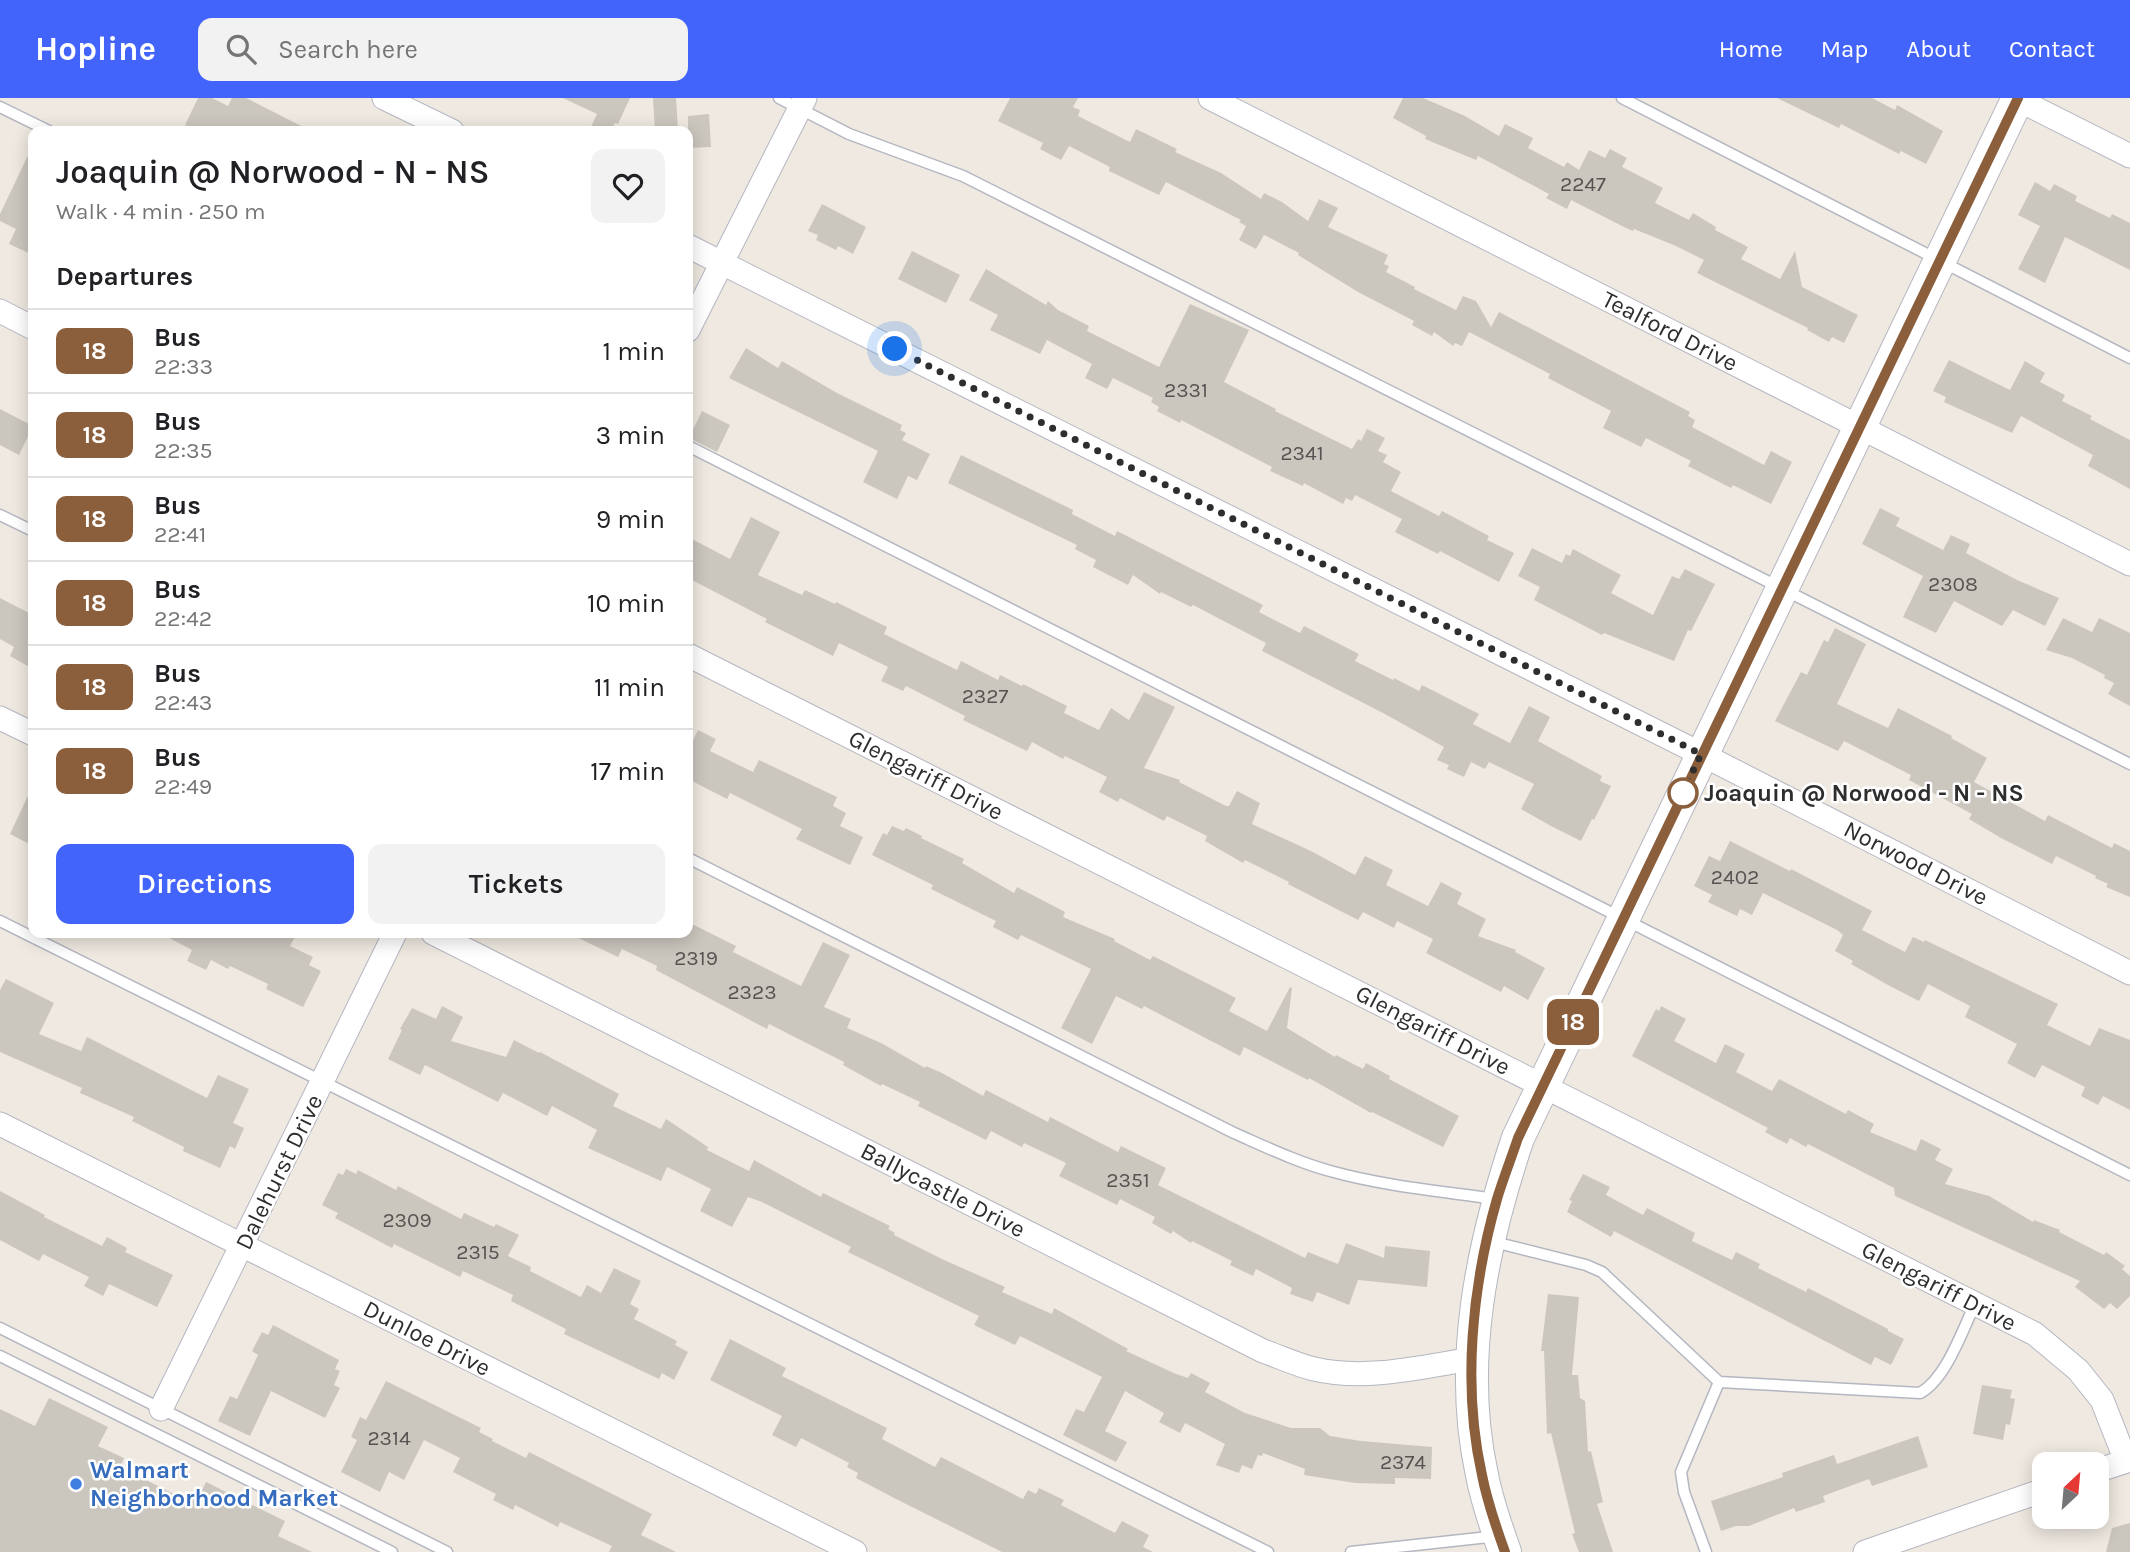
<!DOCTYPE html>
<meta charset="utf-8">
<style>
:root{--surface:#fff;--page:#f2f2f2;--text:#202124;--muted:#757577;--line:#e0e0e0;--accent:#4264fb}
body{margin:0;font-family:Karla,sans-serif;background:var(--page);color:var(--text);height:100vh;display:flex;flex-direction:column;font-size:26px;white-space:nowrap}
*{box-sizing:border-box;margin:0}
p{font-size:23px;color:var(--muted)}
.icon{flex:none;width:38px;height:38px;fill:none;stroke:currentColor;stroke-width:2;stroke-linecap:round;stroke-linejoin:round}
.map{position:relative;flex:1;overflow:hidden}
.side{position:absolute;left:28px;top:28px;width:665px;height:812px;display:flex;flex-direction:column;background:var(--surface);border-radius:14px;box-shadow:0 4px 18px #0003}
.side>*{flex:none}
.badge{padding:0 14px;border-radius:10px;font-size:24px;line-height:46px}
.needle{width:46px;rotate:26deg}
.tools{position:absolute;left:2032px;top:1354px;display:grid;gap:14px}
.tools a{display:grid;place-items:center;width:77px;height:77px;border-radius:14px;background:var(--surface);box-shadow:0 4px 18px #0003;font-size:35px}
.you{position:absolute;width:35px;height:35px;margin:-18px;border:5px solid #fff;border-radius:50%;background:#1a73e8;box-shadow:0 0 0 10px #1a73e833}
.map>.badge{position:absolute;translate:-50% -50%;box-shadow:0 0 0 4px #fff}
h2{padding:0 28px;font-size:26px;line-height:63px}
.round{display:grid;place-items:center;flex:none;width:74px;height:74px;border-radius:14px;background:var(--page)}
.head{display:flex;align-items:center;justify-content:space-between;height:119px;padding:0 28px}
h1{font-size:33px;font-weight:600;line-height:52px}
.cta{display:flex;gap:14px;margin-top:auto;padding:14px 28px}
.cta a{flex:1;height:80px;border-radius:14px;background:var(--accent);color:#fff;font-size:28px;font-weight:600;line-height:80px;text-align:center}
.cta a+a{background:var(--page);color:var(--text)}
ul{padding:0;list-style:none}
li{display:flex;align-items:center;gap:21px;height:84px;padding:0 28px;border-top:2px solid var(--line)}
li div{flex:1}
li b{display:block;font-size:26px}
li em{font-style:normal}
li .badge{min-width:77px;font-weight:700;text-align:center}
header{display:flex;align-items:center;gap:42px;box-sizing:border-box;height:98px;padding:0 35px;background:var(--accent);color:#fff}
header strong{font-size:33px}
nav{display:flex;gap:38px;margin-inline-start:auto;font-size:24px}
.search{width:490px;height:63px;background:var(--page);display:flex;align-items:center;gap:18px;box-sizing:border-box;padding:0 24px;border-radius:14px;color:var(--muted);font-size:26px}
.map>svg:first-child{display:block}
.building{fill:#cbc7bf}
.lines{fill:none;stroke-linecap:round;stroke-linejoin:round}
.lane-casing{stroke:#b4b7c1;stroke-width:13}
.street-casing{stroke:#b4b7c1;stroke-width:25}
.secondary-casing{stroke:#b4b7c1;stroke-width:34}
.lane{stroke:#fff;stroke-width:10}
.street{stroke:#fff;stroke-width:23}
.secondary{stroke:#fff;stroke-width:32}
.line-casing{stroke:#fff;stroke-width:16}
.line{stroke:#8b5e3c;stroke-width:10}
.walk{stroke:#2e2e2e;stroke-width:7;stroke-dasharray:0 12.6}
.stop-dot{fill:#fff;stroke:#8b5e3c;stroke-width:3.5}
.shop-dot{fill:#3f7fe0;stroke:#fff;stroke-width:2.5}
.labels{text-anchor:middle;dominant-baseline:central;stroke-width:5;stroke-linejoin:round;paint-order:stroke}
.number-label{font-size:21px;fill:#555452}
.street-label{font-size:24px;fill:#2e2e2e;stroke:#fff}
.stop-label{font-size:24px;font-weight:bold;fill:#2e2e2e;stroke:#fff;text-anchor:start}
.shop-label{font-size:24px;font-weight:bold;fill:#366cbe;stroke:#fff;text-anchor:start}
</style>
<header>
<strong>Hopline</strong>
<div class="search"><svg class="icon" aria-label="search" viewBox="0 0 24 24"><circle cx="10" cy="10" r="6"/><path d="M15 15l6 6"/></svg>Search here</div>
<nav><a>Home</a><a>Map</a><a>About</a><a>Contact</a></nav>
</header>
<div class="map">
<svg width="2130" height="1454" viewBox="0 0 2130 1454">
<rect width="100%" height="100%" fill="#efe9e1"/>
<g class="building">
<path d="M198,0H212L228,8L232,0H246L311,33H199L185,27Z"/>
<path d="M563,0H630L618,26L615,25L610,33H589L597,16Z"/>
<path d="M653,0H676L678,33H655Z"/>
<path d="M1010,0H1078L1073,9L1080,12L1078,18L1130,44L1136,31L1177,51L1175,54L1221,75L1261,101L1264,95L1282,104L1308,123L1319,101L1338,110L1328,129L1388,157L1384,166L1389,168L1386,174L1415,189L1414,191L1456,212L1463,198L1476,203L1491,229L1499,214L1690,314L1688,318L1695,322L1692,329L1764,367L1771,353L1792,364L1771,406L1733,387L1731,390L1688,368L1691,363L1646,340L1641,349L1603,330L1611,313L1548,280L1550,276L1469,234L1462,248L1455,245L1453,248L1434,234L1432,238L1412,227L1414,223L1358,194L1298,157L1299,155L1264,137L1256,151L1239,142L1246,128L1239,124L1241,122L1166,84L1159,97L1109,73L1110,69L1069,48L1061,62L1040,51L1043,45L998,23Z"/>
<path d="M1403,0H1423L1465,18L1499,38L1505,26L1533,40L1528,50L1564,69L1567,64L1579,72L1589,52L1605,60L1610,51L1627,60L1622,69L1663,90L1655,105L1689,122L1693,115L1716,129L1715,132L1748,149L1741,161L1780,181L1795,153L1802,189L1858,217L1844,245L1832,239L1829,244L1807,232L1808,230L1697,175L1704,162L1676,148L1634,131L1633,133L1626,130L1571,102L1567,111L1546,100L1549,96L1478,58L1476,62L1425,41L1426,38L1393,20Z"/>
<path d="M1777,0H1872L1895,12L1897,7L1943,33L1926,66L1901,53L1899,56L1841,26L1839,30Z"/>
<path d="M709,16L711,49L688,50V18Z"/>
<path d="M33,47V157L9,146L16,131L0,123V116Z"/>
<path d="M2035,84L2050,93L2054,86L2077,98L2075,103L2110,120L2112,116L2130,125V172L2065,139L2045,185L2018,171L2040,128L2018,117Z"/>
<path d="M822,106L866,129L853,156L838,148L836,152L816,142L818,137L808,133Z"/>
<path d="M912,153L960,177L946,205L898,181Z"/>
<path d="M986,171L1046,207L1048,203L1058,212L1089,228L1087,233L1159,269L1190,206L1249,232L1224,284L1276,311L1275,313L1352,351L1358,341L1361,343L1367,331L1385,340L1378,353L1387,357L1383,364L1401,374L1391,393L1439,418L1442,413L1489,438L1487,442L1514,455L1499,484L1440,453L1438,456L1395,434L1402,421L1355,397L1352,403L1346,400L1343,406L1304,385L1303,388L1270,373L1272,369L1181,322L1180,325L1157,313L1159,309L1151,304L1153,300L1113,280L1107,291L1085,280L1092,266L1047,242L1040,256L990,232L998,217L969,202Z"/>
<path d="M746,250L778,270L782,263L837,295L902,327L900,332L906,335L902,342L930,356L917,382L908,378L897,401L863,384L878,353L729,280Z"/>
<path d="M1949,262L2010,292L2025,263L2045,275L2040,284L2065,297L2062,303L2092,318L2090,321L2130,342V391L2088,368L2093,357L2021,318L2012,335L1944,304L1946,299L1933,293Z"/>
<path d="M0,311L33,328L19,357L0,347Z"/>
<path d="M702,313L730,327L717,354L689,340Z"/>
<path d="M961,357L1073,412L1072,416L1115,438L1117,433L1263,507L1259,514L1300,535L1304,528L1359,556L1355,563L1393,582L1394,580L1419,593L1422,587L1479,616L1473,626L1510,645L1529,608L1550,619L1538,643L1602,678L1600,683L1611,688L1594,722L1592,721L1581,743L1551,728L1521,711L1534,686L1489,664L1485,671L1471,664L1464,679L1447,671L1449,667L1437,662L1444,649L1383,615L1262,553L1266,545L1193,507L1191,509L1161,494L1160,496L1133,477L1128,487L1093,469L1096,462L1075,451L1077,447L948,385Z"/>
<path d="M1880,410L1900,420L1896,428L1943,452L1951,437L1970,446L1966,455L2017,482L2059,500L2045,528L2013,512L2002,528L1954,503L1936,535L1903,519L1923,478L1862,446Z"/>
<path d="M751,419L780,434L758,477L802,497L805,492L835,506L836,504L887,529L884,536L957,572L961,563L998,582L1000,577L1022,588L1023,586L1067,608L1064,615L1099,632L1111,610L1129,622L1144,594L1175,609L1144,670L1180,682L1179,684L1226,708H1229L1237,693L1260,705L1252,726L1311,753L1355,777L1365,758L1393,772L1386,787L1428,808L1441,784L1462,795L1457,806L1486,821L1478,838L1516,852L1515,854L1545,870L1528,902L1504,888L1501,894L1426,855L1433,841L1397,823L1394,830L1363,814L1358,822L1288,786L1289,784L1245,762L1243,765L1205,743L1207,738L1167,718L1164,723L1120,700L1118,704L1099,694L1107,679L1065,658L1063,661L1032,644L1027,653L963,622L965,618L906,588L903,593L881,583L888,569L839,545L833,558L765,524L767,521L688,480V439L730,461Z"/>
<path d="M1532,450L1562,465L1566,456L1570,458L1573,451L1621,477L1611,495L1653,517L1672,478L1679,481L1685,471L1715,486L1691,533L1688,532L1674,563L1604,535L1602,537L1534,502L1540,489L1518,478Z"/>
<path d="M0,500L31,516L33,512V571L10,558L14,549L0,541Z"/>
<path d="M2063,520L2092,534L2099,520L2130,535V608L2108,596L2114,585L2104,580L2105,577L2072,560L2046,552Z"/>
<path d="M1835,530L1866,546L1837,606L1888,630L1898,610L1952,638L1951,640L1987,660L1974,684L2045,723L2048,717L2112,750L2114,745L2130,753V799L2106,789L2108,786L2095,780L2096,778L2056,758L2052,766L2001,740L1969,721L1972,716L1909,682L1911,677L1844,643L1838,653L1775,623L1801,574L1807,577L1824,542L1828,544Z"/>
<path d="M698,632L716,641L710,653L753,674L759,662L837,699L833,708L846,715L840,728L863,739L850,767L796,741L802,731L730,695L727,701L688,681V653Z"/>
<path d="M33,687V748L10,736Z"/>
<path d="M892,728L904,733L906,730L922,738L921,740L964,761L962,765L1014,795L1017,789L1065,814L1063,819L1115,841L1114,843L1150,862L1153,858L1236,900L1229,913L1267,933L1290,889L1292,890L1287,930L1335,959L1336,957L1363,971L1366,965L1390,978L1389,981L1459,1018L1443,1049L1372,1014L1371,1015L1309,980L1308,982L1244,949L1240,958L1144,908L1142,911L1116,898L1092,946L1061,930L1091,871L1021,837L1018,842L993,829L996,823L931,791L933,787L872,757L883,735L887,737Z"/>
<path d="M1730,743L1790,773L1791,771L1872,813L1862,832L1905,854L1913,839L1924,844L1925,842L2058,906L2047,927L2090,948L2099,930L2130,942V1012L2103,998L2098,1007L2081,998L2085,989L2042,967L2035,980L2007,965L2017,946L1965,919L1970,908L1928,886L1919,903L1888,887L1851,866L1853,863L1835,853L1843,837L1837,832L1763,795L1752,817L1740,811L1737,818L1708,804L1712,797L1694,788L1709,758L1720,763Z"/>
<path d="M688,824L736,848L733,854L801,888L823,844L850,857L824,909L851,921L847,930L881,945L925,970L926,968L942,975L983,998L986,992L1048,1024L1050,1019L1118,1054L1121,1048L1166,1070L1158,1087L1305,1160L1308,1154L1338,1166L1346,1145L1384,1160L1385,1148L1430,1153L1427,1189L1358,1182L1349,1207L1317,1194L1313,1204L1290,1196L1292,1190L1256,1171L1253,1178L1230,1167L1232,1163L1192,1143L1191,1145L1173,1133L1171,1136L1152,1125L1155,1119L1120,1101L1117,1107L1059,1078L1066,1065L1024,1045L1022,1049L991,1033L986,1042L918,1008L920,1004L882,986L881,988L843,967L844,964L769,926L767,931L656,872L657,868L622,851L618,859L568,835H688Z"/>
<path d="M160,835H297L290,848L313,859L309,867L321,873L303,909L266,891L268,886L230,868L228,871L211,862L206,872L187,863L192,852Z"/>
<path d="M6,881L54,905L39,936L81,953L87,939L207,1000L218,977L249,991L233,1025L244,1030L235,1051L230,1048L220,1070L183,1053L184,1049L132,1023L134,1019L80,995L82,990L0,954V892Z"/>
<path d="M442,908L463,919L451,943L506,959L514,942L539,955L540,954L619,996L613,1008L661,1031L666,1021L708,1049L707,1052L749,1073L754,1062L821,1099L823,1095L890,1128L888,1131L895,1135L894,1137L944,1162L1005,1189L1002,1194L1052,1216L1054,1210L1128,1251L1126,1253L1176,1276L1188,1280L1191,1275L1210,1285L1205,1294L1245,1315L1291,1330H1320L1330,1338L1361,1343L1432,1349L1431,1381L1395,1380V1386L1355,1385L1304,1377L1305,1371L1263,1355L1262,1358L1258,1357L1252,1371L1242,1367L1239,1375L1216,1367L1225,1346L1185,1325L1180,1335L1159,1324L1164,1315L1125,1293L1105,1333L1127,1344L1116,1364L1063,1337L1076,1311L1084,1314L1102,1279L1020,1238L1015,1247L974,1227L979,1218L848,1154L851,1149L762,1104L748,1099L732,1129L700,1113L711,1091L667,1069L661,1083L588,1050L597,1032L552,1008L547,1018L503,995L498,1004L425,967L420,977L388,961L402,932L400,931L412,910L436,921Z"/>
<path d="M1661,908L1686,921L1674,943L1716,965L1725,946L1745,956L1736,974L1772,993L1779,981L1846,1016L1848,1012L1874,1026L1870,1034L1916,1053L1921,1041L1941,1051L1935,1062L1953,1071L1945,1086L1989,1098L2033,1124L2034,1122L2060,1132L2059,1134L2104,1157L2106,1154L2125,1168L2122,1171L2130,1178V1198L2117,1211L2110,1205L2104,1211L2075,1189L2080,1183L1895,1098L1894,1090L1808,1046L1806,1049L1790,1040L1787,1046L1765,1034L1768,1030L1632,958L1656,911L1659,913Z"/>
<path d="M346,1071L356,1076L358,1072L396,1092L398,1088L461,1121L464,1115L494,1129L496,1126L519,1137L508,1158L531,1169L530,1173L581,1199L587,1187L601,1195L614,1170L641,1183L630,1206L639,1211L634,1221L677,1243L675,1247L688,1254L674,1282L662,1275L659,1281L564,1236L566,1231L511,1203L513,1197L463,1173L460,1179L394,1146L392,1150L335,1120L338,1115L322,1107L338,1075L343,1077Z"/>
<path d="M1583,1076L1610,1089L1606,1097L1643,1117L1647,1110L1695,1135L1692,1143L1732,1162L1736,1154L1760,1166L1758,1170L1806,1194L1808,1190L1888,1231V1233L1904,1241L1891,1267L1875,1259L1871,1267L1614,1133L1611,1139L1567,1114L1572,1103L1569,1102Z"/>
<path d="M0,1093L45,1117L44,1119L102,1148L107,1139L127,1150L125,1154L173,1177L157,1209L109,1186L103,1198L84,1188L89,1179L43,1156L39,1163L0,1142Z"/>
<path d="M1548,1196L1579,1199L1572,1277H1578L1580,1300L1585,1303L1588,1354L1591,1353L1603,1404L1597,1406L1613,1454H1579L1572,1436L1575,1435L1551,1335L1547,1336L1544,1253H1541Z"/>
<path d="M273,1227L339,1262L335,1271L340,1273L334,1287L340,1290L325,1320L271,1293L250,1338L218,1323L230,1298L237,1301L258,1257L252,1253L262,1234L268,1237Z"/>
<path d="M730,1241L786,1270L782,1278L887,1330L882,1341L935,1369L941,1359L1023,1401L1028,1392L1036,1396L1039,1390L1064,1402L1061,1407L1115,1435L1122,1423L1149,1437L1143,1449L1153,1454H1002L896,1401L856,1380L858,1375L847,1369L849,1365L801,1340L796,1349L772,1337L782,1318L710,1282Z"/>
<path d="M386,1283L481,1330L479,1334L493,1341L492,1343L526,1360L529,1354L652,1416L641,1437L676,1454H609L612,1448L560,1424L558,1429L515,1407L513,1412L493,1402L496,1396L453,1374L460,1360L424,1342L404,1382L389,1374L380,1394L341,1374L357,1342L351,1339L360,1319L366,1322Z"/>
<path d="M1982,1287L2012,1292L2010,1300L2015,1301L2010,1327L2006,1326L2003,1342L1973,1336Z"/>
<path d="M49,1300L108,1329L98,1348L124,1360L120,1369L186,1402L189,1393L199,1398L206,1384L285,1423L278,1438L312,1454H0V1311L35,1328Z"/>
<path d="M1918,1338L1928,1369L1872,1388L1869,1381L1823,1398L1825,1404L1796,1414L1794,1410L1749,1428H1736L1721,1433L1711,1403L1783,1379L1782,1375L1834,1357L1837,1366Z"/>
<path d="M2130,1425V1454H2106L2112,1430Z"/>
</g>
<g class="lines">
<defs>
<g id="lane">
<path d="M779,0L849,36L963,78L2130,666"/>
<path d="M1622,0L2130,260"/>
<path d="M0,9L49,33"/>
<path d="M688,348L2130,1077"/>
<path d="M0,417L33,433"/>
<path d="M688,760L1234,1035C1266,1049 1297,1064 1330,1073C1384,1088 1440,1093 1495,1101"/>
<path d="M0,823L1268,1454"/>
<path d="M1490,1143L1586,1167L1602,1174L1719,1284L1920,1295C1946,1281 1962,1233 1975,1206"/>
<path d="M0,1230L447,1454"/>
<path d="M0,1258L392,1454"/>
<path d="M1351,1454L1498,1438"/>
<path d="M1706,1454L1684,1394L1681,1374L1719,1284"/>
</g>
<g id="street">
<path d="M384,0L452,33"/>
<path d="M1210,0L2130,466"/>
<path d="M2015,0L2130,58"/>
<path d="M688,148L1701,656L2130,875"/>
<path d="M0,213L33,230"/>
<path d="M688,232L805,0"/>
<path d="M688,557L2035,1236L2078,1272L2102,1302L2126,1363"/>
<path d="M0,620L33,636"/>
<path d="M433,835L1263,1253C1280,1259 1297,1267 1314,1271C1366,1283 1421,1269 1472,1261"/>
<path d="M0,1026L855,1454"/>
<path d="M161,1311L395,835"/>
<path d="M2096,1373L2130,1362"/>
<path d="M1865,1454L2044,1392"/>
</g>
<path id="secondary" d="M1505,1454C1496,1429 1487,1403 1482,1377C1457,1264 1482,1147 1518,1040L2018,0"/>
</defs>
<use href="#lane" class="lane-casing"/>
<use href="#street" class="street-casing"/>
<use href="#secondary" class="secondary-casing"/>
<use href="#lane" class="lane"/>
<use href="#street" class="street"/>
<use href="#secondary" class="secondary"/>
</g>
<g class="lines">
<defs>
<path id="line" d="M1505,1454C1496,1429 1487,1403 1482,1377C1462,1288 1472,1188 1497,1101C1503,1081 1511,1061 1518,1040L2018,0"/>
</defs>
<use href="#line" class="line-casing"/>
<use href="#line" class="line"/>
<path class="walk" d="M895,251L1701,656L1679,703L1683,695"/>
</g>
<circle class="stop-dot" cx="1683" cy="695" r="14"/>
<circle class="shop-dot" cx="76" cy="1386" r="7"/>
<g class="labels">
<g class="number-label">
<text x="1583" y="86">2247</text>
<text x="1186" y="292">2331</text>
<text x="1302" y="355">2341</text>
<text x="1953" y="486">2308</text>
<text x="985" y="598">2327</text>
<text x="1735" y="779">2402</text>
<text x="696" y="860">2319</text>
<text x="752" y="894">2323</text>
<text x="1128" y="1082">2351</text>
<text x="407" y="1122">2309</text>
<text x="478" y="1154">2315</text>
<text x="389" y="1340">2314</text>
<text x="1403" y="1364">2374</text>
</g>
<g class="street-label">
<text transform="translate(1670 233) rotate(27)">Tealford Drive</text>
<text transform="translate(926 677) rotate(27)">Glengariff Drive</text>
<text transform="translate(1916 765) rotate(27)">Norwood Drive</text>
<text transform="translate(1433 932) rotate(27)">Glengariff Drive</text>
<text transform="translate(279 1074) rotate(-64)">Dalehurst Drive</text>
<text transform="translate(943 1092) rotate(27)">Ballycastle Drive</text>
<text transform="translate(1939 1188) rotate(27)">Glengariff Drive</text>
<text transform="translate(427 1240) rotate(27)">Dunloe Drive</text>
</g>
<g class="stop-label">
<text x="1704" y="695">Joaquin @ Norwood - N - NS</text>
</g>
<g class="shop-label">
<text x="90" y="1372">Walmart<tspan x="90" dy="28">Neighborhood Market</tspan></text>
</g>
</g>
</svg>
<div class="tools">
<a><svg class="needle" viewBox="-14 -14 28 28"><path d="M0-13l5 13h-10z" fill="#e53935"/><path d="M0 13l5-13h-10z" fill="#757577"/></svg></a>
</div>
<div class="you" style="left:895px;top:251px"></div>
<b class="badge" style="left:1573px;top:924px;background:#8b5e3c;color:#fff">18</b>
<section class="side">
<div class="head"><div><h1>Joaquin @ Norwood - N - NS</h1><p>Walk · 4 min · 250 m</p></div><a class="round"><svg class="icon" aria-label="heart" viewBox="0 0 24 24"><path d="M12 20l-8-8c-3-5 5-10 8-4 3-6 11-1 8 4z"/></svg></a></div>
<h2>Departures</h2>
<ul>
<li><span class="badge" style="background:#8b5e3c;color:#fff">18</span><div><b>Bus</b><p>22:33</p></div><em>1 min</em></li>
<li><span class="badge" style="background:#8b5e3c;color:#fff">18</span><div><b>Bus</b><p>22:35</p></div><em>3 min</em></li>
<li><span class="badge" style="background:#8b5e3c;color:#fff">18</span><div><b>Bus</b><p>22:41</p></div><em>9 min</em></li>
<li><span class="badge" style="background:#8b5e3c;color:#fff">18</span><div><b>Bus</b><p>22:42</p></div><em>10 min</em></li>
<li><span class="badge" style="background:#8b5e3c;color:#fff">18</span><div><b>Bus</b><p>22:43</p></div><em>11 min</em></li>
<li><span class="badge" style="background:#8b5e3c;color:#fff">18</span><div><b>Bus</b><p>22:49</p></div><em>17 min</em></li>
</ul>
<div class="cta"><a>Directions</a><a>Tickets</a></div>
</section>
</div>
